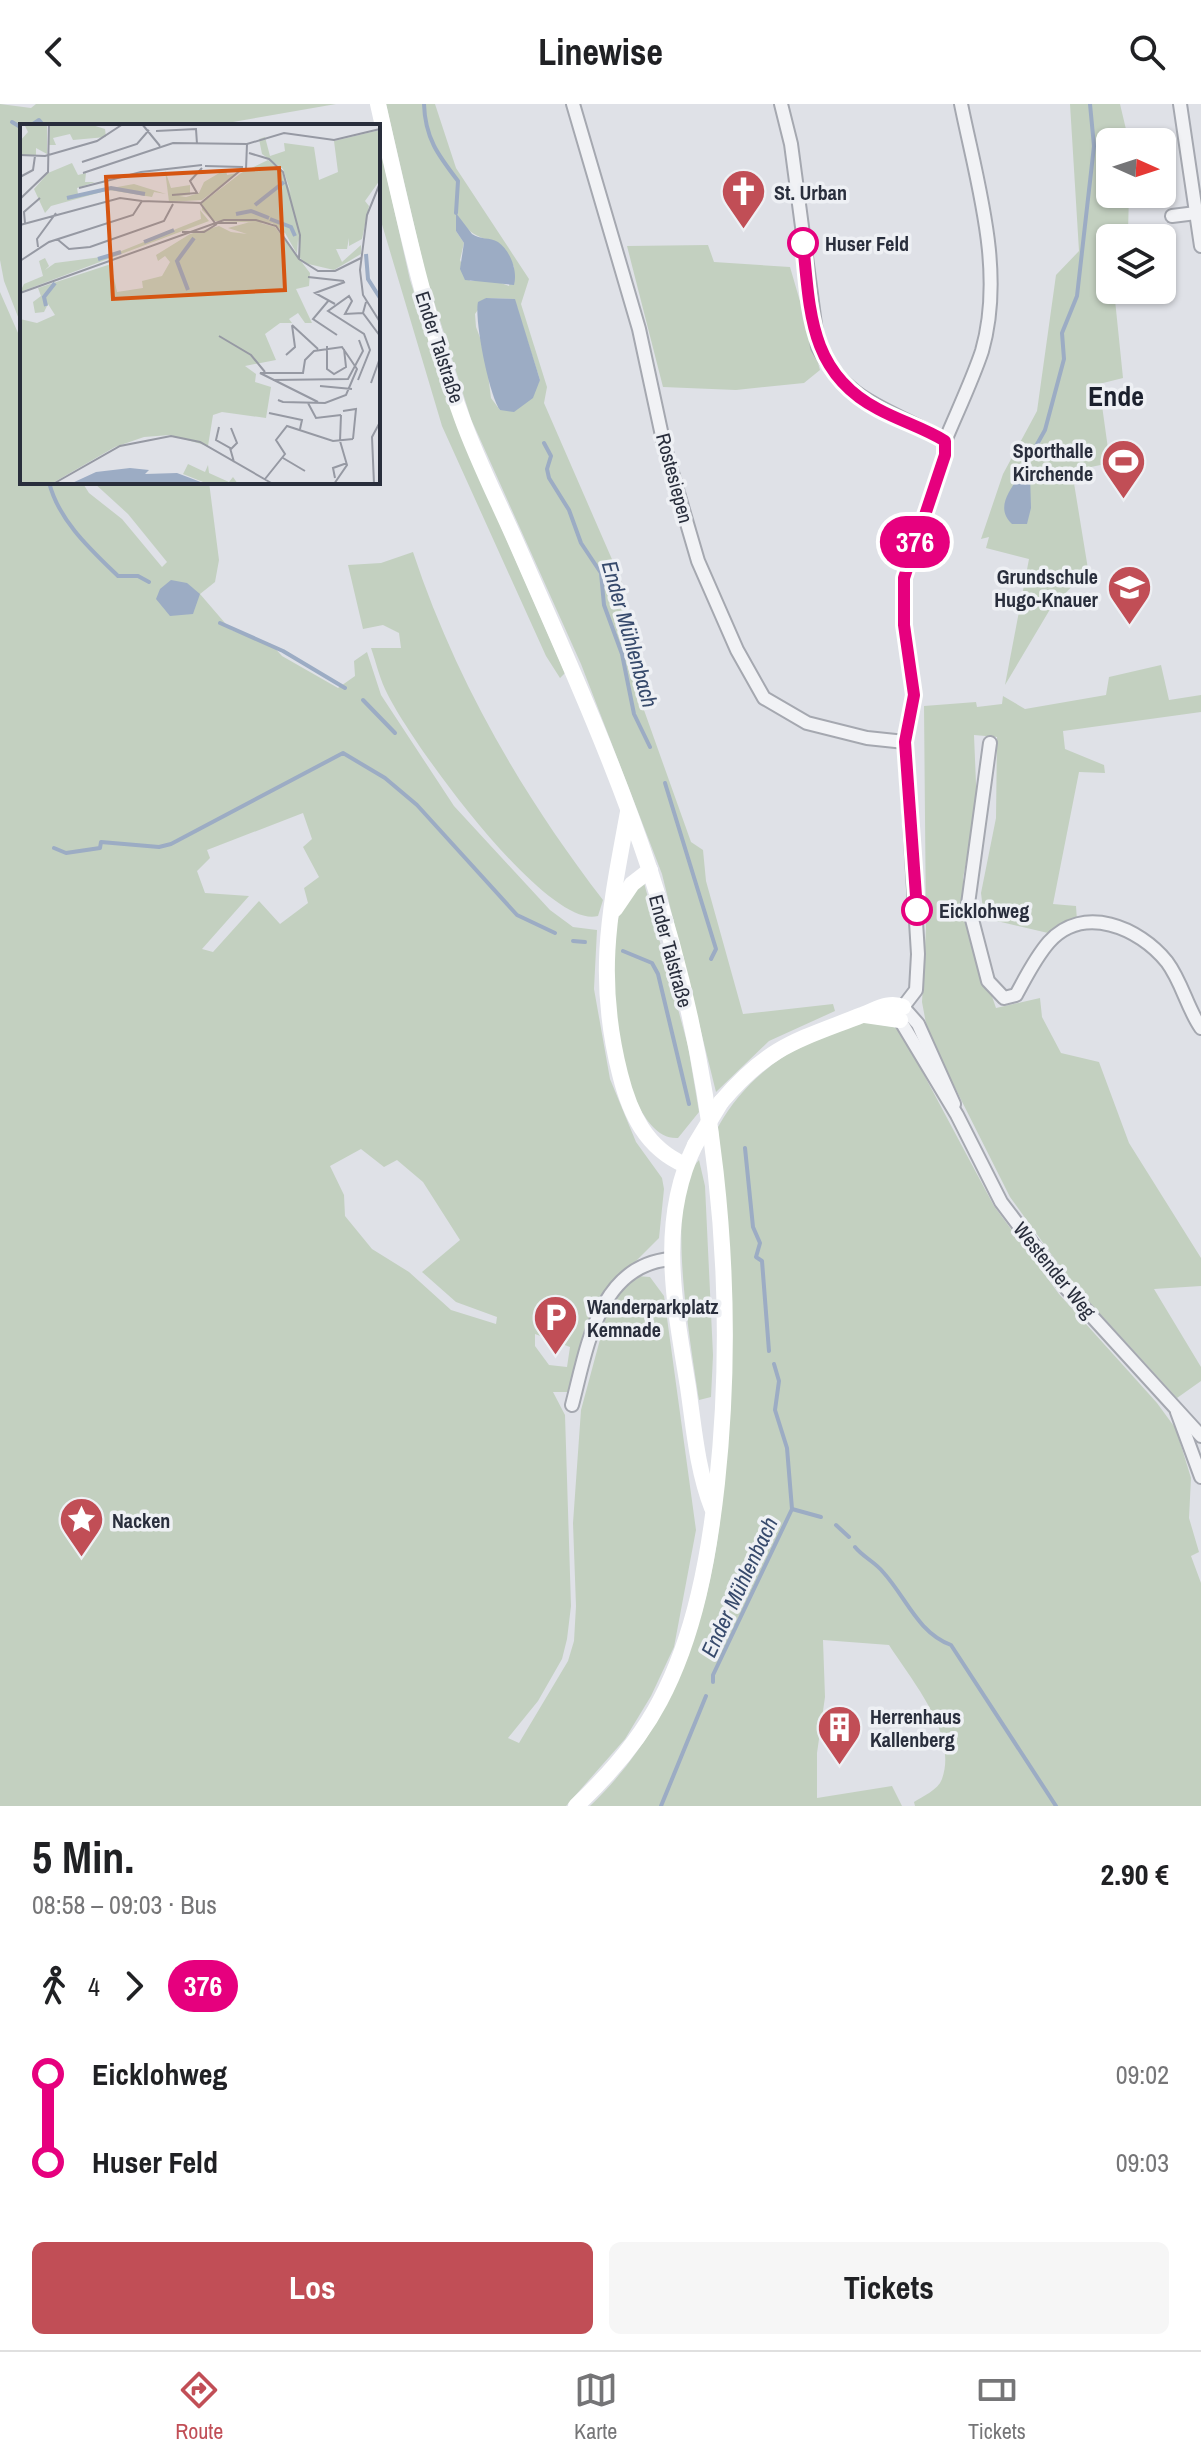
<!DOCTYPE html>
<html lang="de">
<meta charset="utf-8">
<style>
:root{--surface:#fff;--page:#f6f6f6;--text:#202124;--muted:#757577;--line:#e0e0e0;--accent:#c14e56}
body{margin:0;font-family:"Archivo Narrow",sans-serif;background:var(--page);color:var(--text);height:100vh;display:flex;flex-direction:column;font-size:30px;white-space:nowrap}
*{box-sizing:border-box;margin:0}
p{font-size:26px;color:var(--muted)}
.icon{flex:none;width:44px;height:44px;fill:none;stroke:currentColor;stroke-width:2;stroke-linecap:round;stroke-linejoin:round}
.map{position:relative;height:1702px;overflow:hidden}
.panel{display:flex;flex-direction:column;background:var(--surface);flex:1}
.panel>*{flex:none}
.badge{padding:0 16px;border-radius:26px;font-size:28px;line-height:52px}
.needle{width:52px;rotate:93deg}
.fabs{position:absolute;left:1096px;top:24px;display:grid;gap:16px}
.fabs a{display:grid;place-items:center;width:80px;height:80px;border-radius:12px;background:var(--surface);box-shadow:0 2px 6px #0004;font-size:40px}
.map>.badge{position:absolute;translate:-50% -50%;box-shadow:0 0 0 4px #fff}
.legs{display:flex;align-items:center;gap:12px;height:88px;padding:0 32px;font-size:26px}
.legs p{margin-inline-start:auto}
.summary{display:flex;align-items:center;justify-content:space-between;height:136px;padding:0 32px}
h1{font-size:44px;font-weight:700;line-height:60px}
.action{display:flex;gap:16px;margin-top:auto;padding:16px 32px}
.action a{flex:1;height:92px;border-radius:12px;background:var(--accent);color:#fff;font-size:32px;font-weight:700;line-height:92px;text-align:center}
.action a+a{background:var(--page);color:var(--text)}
ul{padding:0 32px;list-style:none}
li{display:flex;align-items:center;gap:28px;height:88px;font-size:30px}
li i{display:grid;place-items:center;width:12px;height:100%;margin:0 10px;background:currentColor}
li i::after{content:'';width:20px;height:20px;margin:-10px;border:6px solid;border-radius:50%;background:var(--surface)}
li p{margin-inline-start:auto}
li:first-child i{background:linear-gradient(#0000 50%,currentColor 0)}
li:last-child i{background:linear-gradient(currentColor 50%,#0000 0)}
header{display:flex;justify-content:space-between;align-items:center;height:104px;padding:0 32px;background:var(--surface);font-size:36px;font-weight:700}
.menu{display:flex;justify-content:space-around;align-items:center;height:112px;border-top:2px solid var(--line);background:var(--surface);font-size:22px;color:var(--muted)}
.menu a{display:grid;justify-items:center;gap:4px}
.menu .selected{color:var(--accent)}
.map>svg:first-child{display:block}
.green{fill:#c3d0c0;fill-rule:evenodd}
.water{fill:#9cacc4}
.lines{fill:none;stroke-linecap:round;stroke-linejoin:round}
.stream{stroke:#9cacc4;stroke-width:4}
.street-casing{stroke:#a5a8b0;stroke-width:16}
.street{stroke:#f1f2f5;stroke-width:12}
.secondary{stroke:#fff;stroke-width:16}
.secondary-bridge{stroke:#fff;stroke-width:16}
.line-1-casing{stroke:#fff;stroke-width:18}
.line-1{stroke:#e6007e;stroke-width:12}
.stop-1-dot{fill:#fff;stroke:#e6007e;stroke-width:4}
.labels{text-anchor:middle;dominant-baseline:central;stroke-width:7;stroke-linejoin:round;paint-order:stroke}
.poi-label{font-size:20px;font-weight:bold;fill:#292e3c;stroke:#eef0f4;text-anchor:start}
.stop-label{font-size:20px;font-weight:bold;fill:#292e3c;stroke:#eef0f4;text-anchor:start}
.street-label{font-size:20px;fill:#292e3c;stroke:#eef0f4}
.water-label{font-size:22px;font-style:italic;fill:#374a6c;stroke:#eef0f4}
.district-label{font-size:28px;font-weight:bold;fill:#1b202d;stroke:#eef0f4}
.inset-river{fill:none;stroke:#9cacc4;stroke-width:4}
.inset-road{fill:none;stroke:#9699a3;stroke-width:2}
.view{fill:#d55511;fill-opacity:0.15;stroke:#d55511;stroke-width:4}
.inset-edge{fill:none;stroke:#292e3c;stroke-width:4}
</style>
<header><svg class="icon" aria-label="back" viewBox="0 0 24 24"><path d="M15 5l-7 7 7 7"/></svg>Linewise<svg class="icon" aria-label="search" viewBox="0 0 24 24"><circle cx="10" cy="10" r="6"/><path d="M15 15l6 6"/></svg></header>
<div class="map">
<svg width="1201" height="1702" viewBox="0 0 1201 1702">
<rect width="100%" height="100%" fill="#dfe1e7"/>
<g class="green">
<path d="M0,0L31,4L36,0H336L210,22H22V223L4,177L0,156Z"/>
<path d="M386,0H435L456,64L529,175L521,200L547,283L544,299L621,476L634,578L691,738L703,746L706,777L743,910L833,900L835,907L769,937L716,988L662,770L581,560L471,315L426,172ZM457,111C478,147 495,123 514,163L509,182L496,177H470L460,156L464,139L456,127ZM486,194L514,195L540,276L500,306L491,294L485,247L476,223L475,210Z"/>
<path d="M1070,0H1120L1129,38H1110V90H1129L1128,128L1124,134H1110V186H1114L1123,274L1099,280L1110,359L1072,367L1088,465L1049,507L1005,581L1029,455L986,444L989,433L981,435L1003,370L1037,307L1056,171L1079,147Z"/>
<path d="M378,34L410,176L456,320L565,569L560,574L546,552L442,322L378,107Z"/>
<path d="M708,141L714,158L790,163L820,266L804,279L736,286L663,283L627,142Z"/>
<path d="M0,188L22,238V378H82L89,389L122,415L162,463L167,458L128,410L93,378H209L219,456L215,478L200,490L231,526L271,540L282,552L338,584L355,572L354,557L367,548L381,591L454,702L550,806L573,823L597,826L594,885L610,975L636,1038L662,1074L664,1085L659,1134L598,1195L569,1288H553L565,1311L571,1502L567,1535L562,1555L538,1597L508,1634L519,1639L568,1557L574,1537L576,1502L573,1419L581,1306L609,1202L636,1172L650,1173L664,1192L696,1426L674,1543L651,1592L625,1635L566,1702H0ZM303,709L312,735L303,743L319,773L304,784L308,799L280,820L259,797L213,848L202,845L249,792L205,789L197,767L210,754L207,746ZM361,1045L384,1063L397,1056L423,1078L460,1136L422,1168L456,1198L497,1213L496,1220L451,1206L409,1168L372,1145L345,1112L344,1091L330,1062ZM535,1230L570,1243L567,1263L549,1261L535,1242Z"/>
<path d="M413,448C455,575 522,691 603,796L598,812C546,827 406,632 385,585C379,572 376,558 371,544H401L399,529L383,521L363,525L348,461L381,459Z"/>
<path d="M1161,561L1169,596L1201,591V608L1063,627L1065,645L1104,661L1105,669L1079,668L1053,800L1076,802L1077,817L1048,829L984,814L981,789L996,714L997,633L974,631L977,704L963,774L967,819L996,904L1040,894L1042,913L1061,949L1099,958L1129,1039L1201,1154V1182L1154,1185L1201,1263V1277L1177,1294L1072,1179L1010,1093L928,930L922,898L926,824L924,602L976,598L977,603L1002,600L1003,592L1025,605L1106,591L1109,573Z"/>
<path d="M643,775L688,942L699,1008L678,1034C631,1037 613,920 611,885C609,862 613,833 619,811C624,796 633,786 643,775Z"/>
<path d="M864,918L899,924L994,1102L1059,1190L1157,1299L1176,1325L1191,1374L1189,1414L1199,1448L1191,1452L1201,1479V1702H915L914,1698C923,1692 938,1686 942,1675C958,1630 912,1577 889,1541L823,1536L825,1593L817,1649V1694L892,1682L902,1702H590C674,1622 711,1512 722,1398C727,1349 723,1296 723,1247C723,1172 725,1097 718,1023C749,967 803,933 864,918Z"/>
<path d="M699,1056L705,1082L713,1251L711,1293L699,1296C692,1247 663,1092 699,1056Z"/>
</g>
<g class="water">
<path d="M456,109L472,130C480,136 490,133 498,138C510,146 518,167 514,181L465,176L460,165L464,139L456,127Z"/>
<path d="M486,194L515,195L540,276L533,294L514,308L500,306C489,292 474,215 478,198Z"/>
<path d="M1030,370L1031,404L1027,420H1012C996,405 1008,389 1018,374Z"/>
<path d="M171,476L187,479L200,490L193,510L170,512L156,495L160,485Z"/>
</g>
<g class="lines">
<g class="stream">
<path d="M424,0C425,34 438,51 458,77L456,109"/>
<path d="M12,18L22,24"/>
<path d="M30,22L39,16L44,22"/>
<path d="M544,339L551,352L547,365L549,374L569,406L581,439L601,469L604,501L622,550L634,610L650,643"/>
<path d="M1018,374L1045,326L1064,255L1062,229L1077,192L1094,42L1090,0"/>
<path d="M49,378C58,416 91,446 118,472H138L149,478"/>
<path d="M220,519L283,547L345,584"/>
<path d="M363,596L395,629"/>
<path d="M665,679L716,845L711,855"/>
<path d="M54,744L66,749L100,744L101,738L159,743L171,740L343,649L385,674L417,701L517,811L555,829"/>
<path d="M573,837L585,838"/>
<path d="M623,847L652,859L658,870L689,1000"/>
<path d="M745,1044L753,1123L760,1139L756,1153L762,1157L769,1247"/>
<path d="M792,1405L821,1413"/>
<path d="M836,1421L849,1433"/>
<path d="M855,1443C863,1453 875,1458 883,1468C906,1493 917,1528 951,1541L1056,1702"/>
<path d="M713,1578V1571L792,1405L787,1344L775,1306L779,1277L774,1260"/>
<path d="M661,1702L706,1592"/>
</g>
<defs>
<g id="street">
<path d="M573,0L639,225L664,341L698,457L737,546L764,594L807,619L867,634L905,638"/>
<path d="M781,0L791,40L818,243C848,301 895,306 945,337V351L904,474V521L914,591L905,638L918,850L916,886L903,903L900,916L957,1011L1001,1098L1066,1184L1201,1332"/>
<path d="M1180,0L1201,142"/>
<path d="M1172,112L1196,109"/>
<path d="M945,337C957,308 972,277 982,247C1005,167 977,79 961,0"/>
<path d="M990,639L968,800L988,877L1004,894L1016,891C1026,873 1035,854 1049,838C1083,800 1139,823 1167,858C1182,878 1187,904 1201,924"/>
<path d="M903,903L918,920L954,1000"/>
<path d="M572,1301C587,1244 598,1161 671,1155"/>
<path d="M1177,1308L1201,1373"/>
</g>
</defs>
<use href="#street" class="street-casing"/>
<use href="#street" class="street"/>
<g class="secondary">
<path d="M378,0C402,106 425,212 462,314C477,356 498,397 516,438C563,545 612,653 649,764C714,960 739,1174 717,1379C709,1452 695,1531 660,1597C639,1637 609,1671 576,1702"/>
<path d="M628,708C610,806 595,871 620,970C630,1010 646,1044 685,1061"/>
<path d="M615,805L632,780L650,766"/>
<path d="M865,911L900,916"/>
<path d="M721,998C770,941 796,937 862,911C876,906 888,897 903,903"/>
<path d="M695,1041C657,1119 675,1202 688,1283C694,1324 697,1365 712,1404"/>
</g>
<path class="secondary-bridge" d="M695,1041L721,998"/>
</g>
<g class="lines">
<defs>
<path id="line-1" d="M803,139C810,207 809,269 878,305C900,317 924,324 945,337V351L904,474V521L914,591L905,638L917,806"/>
</defs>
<use href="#line-1" class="line-1-casing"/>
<use href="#line-1" class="line-1"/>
</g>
<defs>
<symbol id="church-pin" viewBox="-11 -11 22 30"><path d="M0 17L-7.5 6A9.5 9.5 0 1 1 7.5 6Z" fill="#c14e56" stroke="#eef0f4"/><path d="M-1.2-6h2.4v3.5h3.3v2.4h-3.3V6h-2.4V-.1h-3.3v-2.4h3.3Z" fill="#fff"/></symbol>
<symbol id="stadium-pin" viewBox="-11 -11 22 30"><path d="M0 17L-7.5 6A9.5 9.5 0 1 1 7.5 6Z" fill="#c14e56" stroke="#eef0f4"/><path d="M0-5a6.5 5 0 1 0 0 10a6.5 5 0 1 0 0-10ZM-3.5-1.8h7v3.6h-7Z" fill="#fff"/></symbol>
<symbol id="school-pin" viewBox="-11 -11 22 30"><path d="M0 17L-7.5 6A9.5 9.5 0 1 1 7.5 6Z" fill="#c14e56" stroke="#eef0f4"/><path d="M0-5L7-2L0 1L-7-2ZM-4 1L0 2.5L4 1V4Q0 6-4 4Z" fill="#fff"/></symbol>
<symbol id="parking-pin" viewBox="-11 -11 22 30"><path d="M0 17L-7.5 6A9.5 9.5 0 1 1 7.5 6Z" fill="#c14e56" stroke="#eef0f4"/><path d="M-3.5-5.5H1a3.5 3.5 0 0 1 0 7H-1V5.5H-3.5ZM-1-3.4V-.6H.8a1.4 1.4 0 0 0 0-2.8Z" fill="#fff"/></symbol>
<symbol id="sight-pin" viewBox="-11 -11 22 30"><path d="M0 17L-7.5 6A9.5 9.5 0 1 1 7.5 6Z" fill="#c14e56" stroke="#eef0f4"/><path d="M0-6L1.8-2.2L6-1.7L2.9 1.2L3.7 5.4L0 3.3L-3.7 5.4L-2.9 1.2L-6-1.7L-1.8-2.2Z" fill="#fff"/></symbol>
<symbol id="building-pin" viewBox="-11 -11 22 30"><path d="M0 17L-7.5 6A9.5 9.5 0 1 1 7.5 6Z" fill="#c14e56" stroke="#eef0f4"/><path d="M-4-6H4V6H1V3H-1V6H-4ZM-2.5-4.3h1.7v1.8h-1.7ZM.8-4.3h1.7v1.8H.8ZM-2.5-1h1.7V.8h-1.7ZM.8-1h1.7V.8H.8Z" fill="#fff"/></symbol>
</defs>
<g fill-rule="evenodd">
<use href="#church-pin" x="718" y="62" width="51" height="69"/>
<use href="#stadium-pin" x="1098" y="332" width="51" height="69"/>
<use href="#school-pin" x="1104" y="458" width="51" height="69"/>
<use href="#parking-pin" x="530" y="1188" width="51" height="69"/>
<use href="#sight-pin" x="56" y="1390" width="51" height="69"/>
<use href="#building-pin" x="814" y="1598" width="51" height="69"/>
</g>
<g class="stop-1-dot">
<circle cx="803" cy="139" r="14"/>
<circle cx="917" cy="806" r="14"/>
</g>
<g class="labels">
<g class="poi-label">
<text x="774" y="88">St. Urban</text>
<text x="1093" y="346" text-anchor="end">Sporthalle<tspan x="1093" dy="23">Kirchende</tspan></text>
<text x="1098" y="472" text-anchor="end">Grundschule<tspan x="1098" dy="23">Hugo-Knauer</tspan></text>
<text x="587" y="1202">Wanderparkplatz<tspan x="587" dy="23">Kemnade</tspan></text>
<text x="112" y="1416">Nacken</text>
<text x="870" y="1612">Herrenhaus<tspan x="870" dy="23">Kallenberg</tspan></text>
</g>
<g class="stop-label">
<text x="825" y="139">Huser Feld</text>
<text x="939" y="806">Eicklohweg</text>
</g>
<g class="street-label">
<text transform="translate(440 243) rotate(72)">Ender Talstraße</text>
<text transform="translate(675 374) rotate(75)">Rostesiepen</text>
<text transform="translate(671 847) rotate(75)">Ender Talstraße</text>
<text transform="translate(1055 1166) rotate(51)">Westender Weg</text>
</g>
<g class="water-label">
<text transform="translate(630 530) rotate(74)">Ender Mühlenbach</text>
<text transform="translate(739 1483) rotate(-65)">Ender Mühlenbach</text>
</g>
<g class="district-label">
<text x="1116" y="292">Ende</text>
</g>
</g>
<g transform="translate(20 20)">
<rect width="360" height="360" fill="#dfe1e7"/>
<path d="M4,0H27V30L16,24V31H0V17L8,8ZM30,0H69L85,5L86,13L53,16L50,10L33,14L36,21H29ZM360,6V56L345,77L349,82L342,115L329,122V114L327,125H316L322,138L341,121V130L314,146L284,139L278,131L280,129L278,115L277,130L265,109L252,99L193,97L182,86V79L221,49L248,36L261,46L271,69L263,45L242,30L239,15L245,13L250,32L265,27L264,19L294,23L299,56L318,48L314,17ZM52,39L58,51L66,49L65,58H75L57,64L58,70L114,60L146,70L134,68L132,73L89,66L31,82L25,89L14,65L28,49ZM206,45L207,51L218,49L182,76L149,78L145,46L151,64L170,61V71L159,72L166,73L179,69L184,58ZM180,86L189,97L0,168L4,160L23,152L19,137L25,134L29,142L25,146L35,139L89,132L181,95ZM234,97L255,103L290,149L289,162L276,165L292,199H285L278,189L269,195L272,199H260L245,210L256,236L225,242L236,250L235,258L251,263L246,294L202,288L193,291L188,322L150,311L124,313L95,323L31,360H0V195L17,199L35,191L28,180L24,188L15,189L13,178L21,172L18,164L91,140L97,168L123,164L122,157L142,152L150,138L145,132L138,137L136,131L170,110L199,102L211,108L227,110L208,104ZM168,340L185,348L188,341L189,349L209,358L213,353L218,360H188L163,350Z" fill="#c3d0c0"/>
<path d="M110,344L129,346L125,350L157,349L186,360H50L76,348Z" fill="#9cacc4"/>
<path class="inset-river" d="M47,74L91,64L125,70M235,81L264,58M216,90L231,87L249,94M250,95L271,103L275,112M124,118L154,106M346,130L348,155L360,174M78,135L101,128M168,166L157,137L174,114M26,182L24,173L35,159"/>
<path class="inset-road" d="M122,0L140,22M136,7L176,5L177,20M229,29L249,35L263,48L280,111L279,135M0,31L25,32L77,17L103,0M62,38L117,20L129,6M185,42L223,43M226,45L227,20M63,49L153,19L227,20L264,9L314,16L360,5M0,53L13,46L15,32M360,59L347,91L340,146L343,171L360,198M59,64L121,48L182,41M152,71L177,69L170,57L182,44M0,75L28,48L29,0M180,79L195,99H217M5,99L4,88L20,74M0,101L100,74L122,77M162,108H184L197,100M37,115L49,125L70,123L144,97L153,80M18,123L17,115L36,89M0,137L29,118L113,91L122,77L181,79L222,45M288,153L324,157M0,169L204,96H236L256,102L279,135L298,147H315L341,134M309,176L293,195L317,211M346,178L343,189L360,212M315,180L295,169L325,158M272,201L298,225M199,212L231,231L245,248M307,222V245L314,250L326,243L324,225M266,231L275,223L272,201M253,256L328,255L343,227L339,216M338,256L350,226L344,210L308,187L329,172L332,177L325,190L343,189M351,259L360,234M300,262L332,265M258,276L263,278L305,279L326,271L337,245L322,223L294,227L285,236L283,249H240L298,278M288,279L296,294L321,291M323,287L336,285L333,315M249,289L282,296L280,305M199,303L196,316L210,324L214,338M211,325L217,319L211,304M263,334L285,347M315,354L313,344L327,339M245,355L265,330L256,316L267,302L313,317L333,315M33,360L100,322L151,312L180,318L253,360M314,360L327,341L320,317L321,291M354,360L352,313L360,298"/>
<path class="view" d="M259,44L265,166L93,175L86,53Z"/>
<rect width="360" height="360" class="inset-edge"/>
</g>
</svg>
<div class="fabs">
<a><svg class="needle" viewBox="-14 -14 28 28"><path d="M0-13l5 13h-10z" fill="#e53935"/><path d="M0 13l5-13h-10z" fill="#757577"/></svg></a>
<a><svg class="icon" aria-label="layers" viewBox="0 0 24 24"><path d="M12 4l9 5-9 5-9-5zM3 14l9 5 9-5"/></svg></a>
</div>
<b class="badge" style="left:915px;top:438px;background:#e6007e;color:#fff">376</b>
</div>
<section class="panel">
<div class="summary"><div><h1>5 Min.</h1><p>08:58 – 09:03 · Bus</p></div><b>2.90 €</b></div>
<div class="legs"><svg class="icon" aria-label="walk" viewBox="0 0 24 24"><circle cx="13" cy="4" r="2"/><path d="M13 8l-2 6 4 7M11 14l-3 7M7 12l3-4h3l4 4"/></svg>4<svg class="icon" aria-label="forward" viewBox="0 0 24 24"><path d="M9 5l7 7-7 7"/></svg><b class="badge" style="background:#e6007e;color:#fff">376</b></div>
<ul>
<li><i style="color:#e6007e"></i><b>Eicklohweg</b><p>09:02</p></li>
<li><i style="color:#e6007e"></i><b>Huser Feld</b><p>09:03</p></li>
</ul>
<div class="action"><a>Los</a><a>Tickets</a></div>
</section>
<nav class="menu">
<a class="selected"><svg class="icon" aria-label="directions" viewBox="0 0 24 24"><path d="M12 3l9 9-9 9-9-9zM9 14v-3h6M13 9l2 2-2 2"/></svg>Route</a>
<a><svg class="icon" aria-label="map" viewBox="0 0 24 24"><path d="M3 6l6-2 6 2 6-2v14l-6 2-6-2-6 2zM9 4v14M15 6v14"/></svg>Karte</a>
<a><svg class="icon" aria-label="tickets" viewBox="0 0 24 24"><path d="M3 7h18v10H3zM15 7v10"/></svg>Tickets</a>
</nav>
